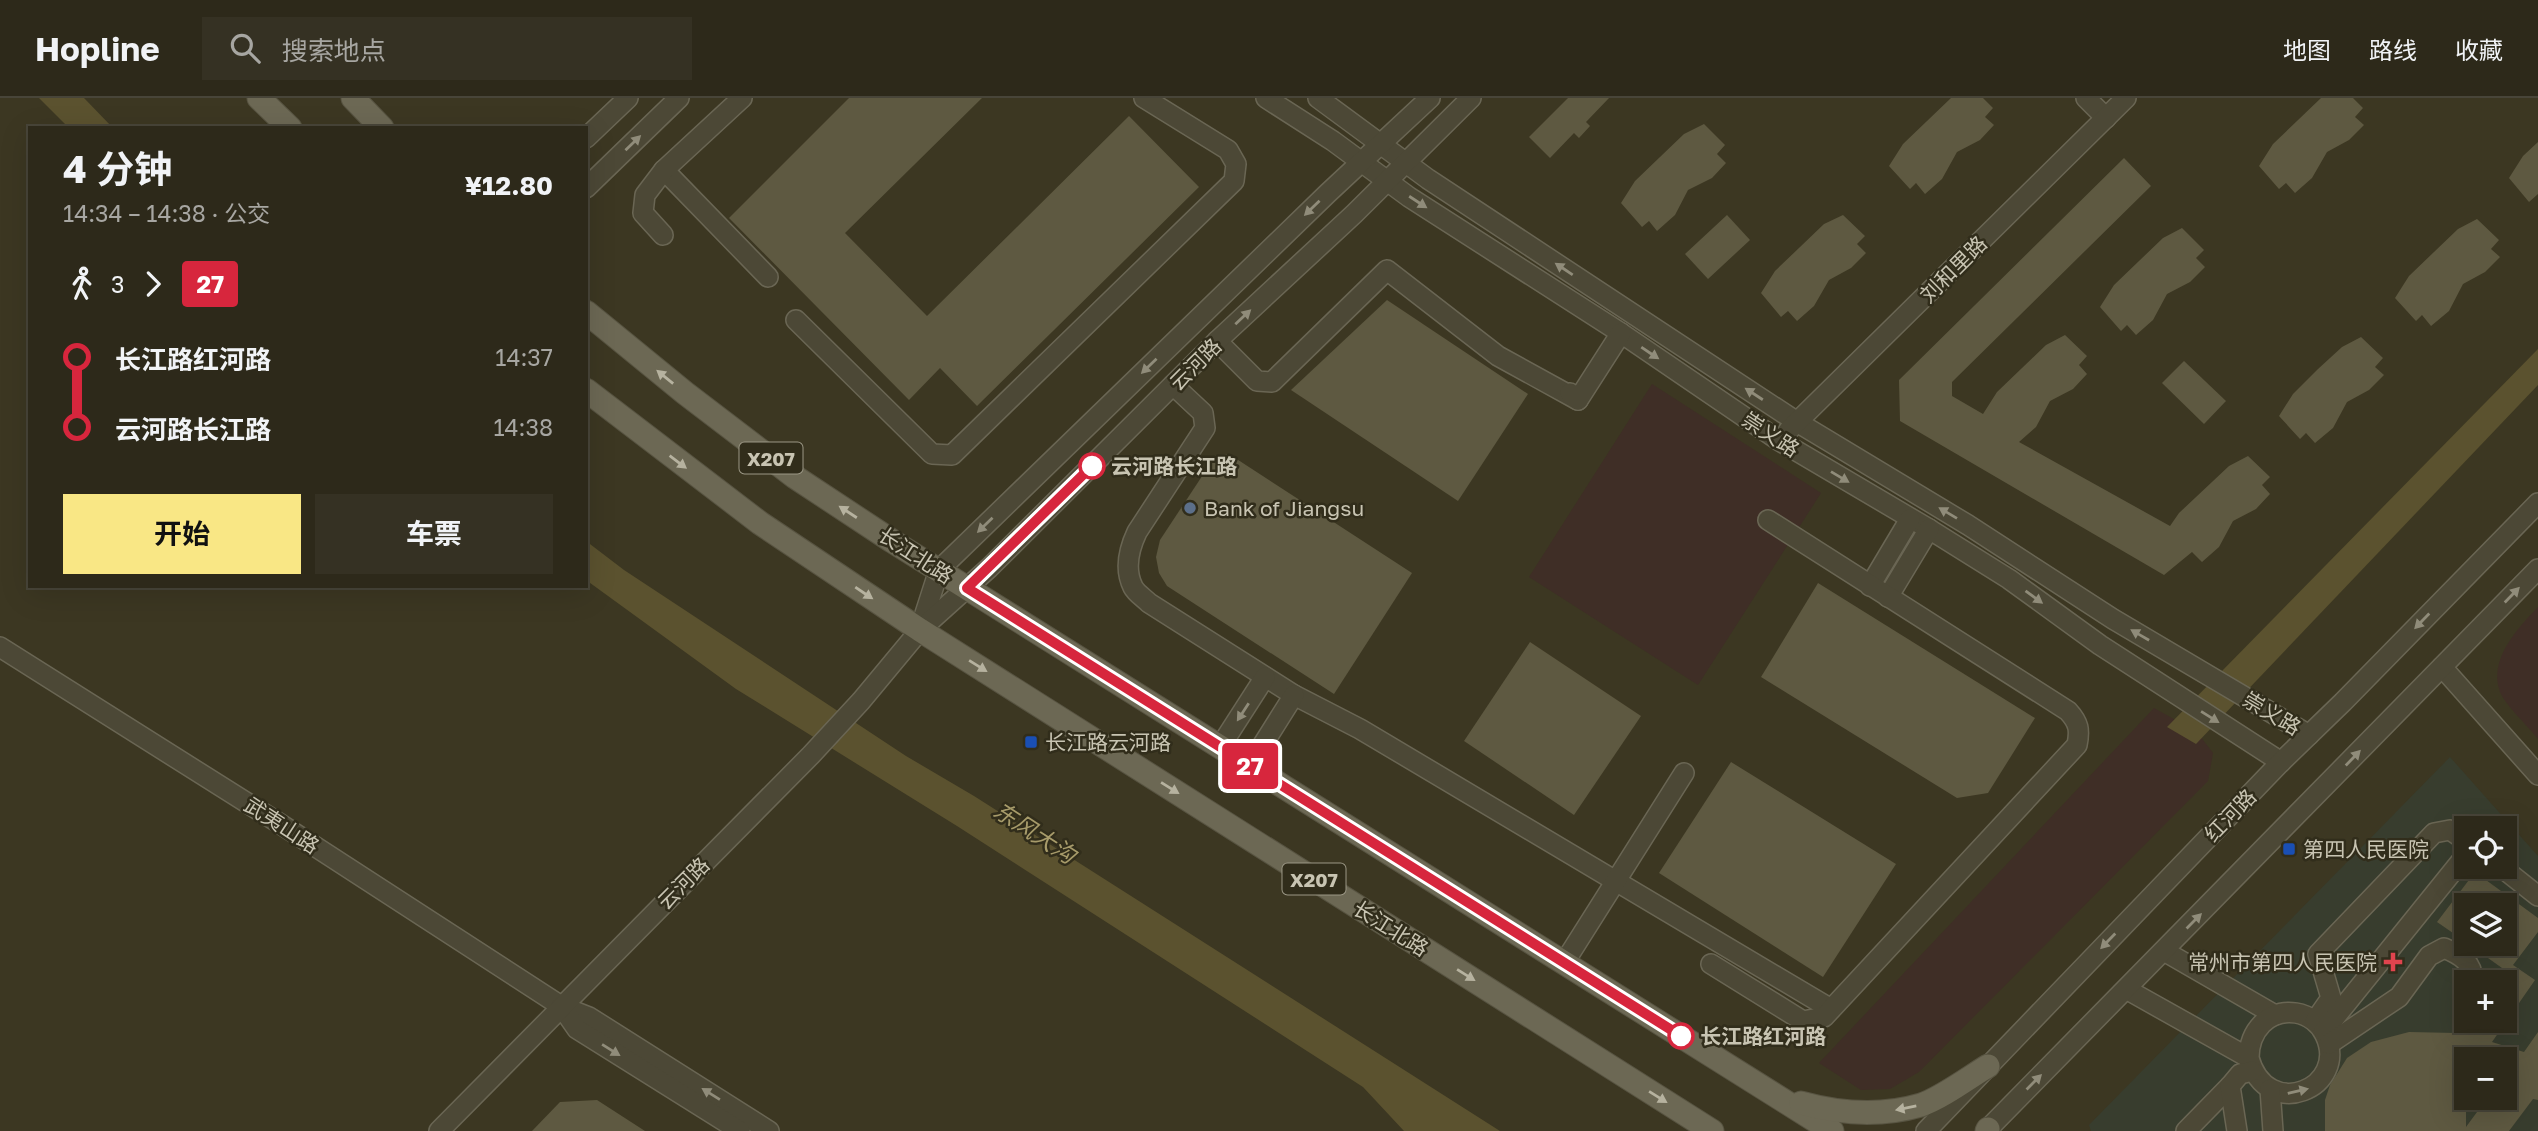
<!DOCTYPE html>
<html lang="zh">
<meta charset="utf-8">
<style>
:root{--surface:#2d291a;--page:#353123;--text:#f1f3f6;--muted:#a7a6a2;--line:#484539;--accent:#f9e785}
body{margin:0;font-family:"Golos Text","Noto Sans SC",sans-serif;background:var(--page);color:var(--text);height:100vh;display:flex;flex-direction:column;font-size:26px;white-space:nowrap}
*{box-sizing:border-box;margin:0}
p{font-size:23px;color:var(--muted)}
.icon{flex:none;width:38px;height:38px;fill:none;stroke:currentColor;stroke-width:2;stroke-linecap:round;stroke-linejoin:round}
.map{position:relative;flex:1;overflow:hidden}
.panel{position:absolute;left:28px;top:28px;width:560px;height:462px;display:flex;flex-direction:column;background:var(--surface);border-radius:0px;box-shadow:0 7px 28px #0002,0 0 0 2px var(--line)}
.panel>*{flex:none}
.badge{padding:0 14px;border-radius:5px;font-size:24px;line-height:46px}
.tools{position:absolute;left:2454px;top:718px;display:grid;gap:14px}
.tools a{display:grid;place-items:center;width:63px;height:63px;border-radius:0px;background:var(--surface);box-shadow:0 7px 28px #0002,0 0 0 2px var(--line);font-size:35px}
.map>.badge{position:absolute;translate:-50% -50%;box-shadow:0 0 0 4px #fff}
.legs{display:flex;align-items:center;gap:10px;height:77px;padding:0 35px;font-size:23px}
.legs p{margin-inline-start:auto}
.head{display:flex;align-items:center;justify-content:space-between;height:119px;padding:0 35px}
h1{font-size:38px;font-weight:700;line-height:52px}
.button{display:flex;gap:14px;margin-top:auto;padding:14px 35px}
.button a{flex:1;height:80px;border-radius:0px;background:var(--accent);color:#111;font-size:28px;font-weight:700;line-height:80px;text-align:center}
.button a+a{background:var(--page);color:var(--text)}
ul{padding:0 35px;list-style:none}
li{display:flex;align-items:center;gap:24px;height:70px;font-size:26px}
li i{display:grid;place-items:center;width:10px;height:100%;margin:0 9px;background:currentColor}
li i::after{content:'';width:18px;height:18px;margin:-9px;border:5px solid;border-radius:50%;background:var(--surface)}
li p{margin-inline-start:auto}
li:first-child i{background:linear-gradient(#0000 50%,currentColor 0)}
li:last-child i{background:linear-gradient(currentColor 50%,#0000 0)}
header{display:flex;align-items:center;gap:42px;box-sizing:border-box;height:98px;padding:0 35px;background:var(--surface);border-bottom:2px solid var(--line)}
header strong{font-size:33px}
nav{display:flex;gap:38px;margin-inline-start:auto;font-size:24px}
.search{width:490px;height:63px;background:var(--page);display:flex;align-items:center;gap:18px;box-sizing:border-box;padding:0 24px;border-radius:0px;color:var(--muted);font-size:26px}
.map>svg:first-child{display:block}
.medical{fill:#383d2e;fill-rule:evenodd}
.green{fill:#3f2e26}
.water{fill:#5b522f}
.building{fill:#5e5941;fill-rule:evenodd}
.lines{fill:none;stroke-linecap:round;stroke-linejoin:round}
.minor-casing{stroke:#6a6654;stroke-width:22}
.major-casing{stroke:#585442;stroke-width:25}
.minor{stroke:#4c4836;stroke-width:19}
.major{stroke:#6c6854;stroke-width:23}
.oneway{fill:#908c7a}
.oneway2{fill:#b6b29f}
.line-1-casing{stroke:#fff;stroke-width:16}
.line-1{stroke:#d7263d;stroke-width:10}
.stop-1-dot{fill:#fff;stroke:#d7263d;stroke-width:3.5}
.service-dot{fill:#5c6f8a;stroke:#312d1b;stroke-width:2.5}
.transit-dot{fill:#1a4fb4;stroke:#312d1b;stroke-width:2.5}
.health-dot{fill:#e0444e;stroke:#312d1b;stroke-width:2.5}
.labels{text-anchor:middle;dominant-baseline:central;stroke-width:5;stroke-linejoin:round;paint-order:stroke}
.shield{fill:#312d1b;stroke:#9b9785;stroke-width:2}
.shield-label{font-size:19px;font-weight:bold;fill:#c8c4b2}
.street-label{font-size:21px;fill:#c8c4b2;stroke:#312d1b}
.stop-label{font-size:21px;font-weight:bold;fill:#c8c4b2;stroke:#312d1b;text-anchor:start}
.poi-label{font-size:21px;fill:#c8c4b2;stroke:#312d1b;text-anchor:start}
.water-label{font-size:23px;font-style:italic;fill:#a79b6a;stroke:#312d1b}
</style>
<header>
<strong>Hopline</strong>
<div class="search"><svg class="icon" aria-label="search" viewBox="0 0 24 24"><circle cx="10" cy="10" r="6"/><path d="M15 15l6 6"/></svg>搜索地点</div>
<nav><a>地图</a><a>路线</a><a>收藏</a></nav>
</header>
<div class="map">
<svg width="2538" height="1033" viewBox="0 0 2538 1033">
<rect width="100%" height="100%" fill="#3c3722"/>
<path class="medical" d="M2450,659L2538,758V1033H2091L2089,1027ZM2466,730H2504V768H2466ZM2466,807H2504V845H2466ZM2466,884H2504V922H2466ZM2466,961H2504V999H2466Z"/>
<g class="green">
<path d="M1652,286L1821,395L1698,587L1529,479Z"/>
<path d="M2538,509V641C2528,628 2506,608 2500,594C2488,561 2518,530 2538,509Z"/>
<path d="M2154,610L2197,634L2213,655L2208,683L1919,974L1890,991L1861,992L1819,965Z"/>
</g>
<g class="water">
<path d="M39,0H84L113,30H69Z"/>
<path d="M2538,251V287L2196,646L2167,629Z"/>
<path d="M586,443L624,472L906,658L974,698L1500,1033H1404L1363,989L957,728L736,591L586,482Z"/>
</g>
<g class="building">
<path d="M849,0H982L845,135L927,218L1129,18L1199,89L977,308L940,270L909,302L729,120Z"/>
<path d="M1568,0H1609L1586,24L1590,28L1579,40L1574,35L1550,60L1529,39Z"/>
<path d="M1951,0H1983L1993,10L1985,19L1994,27L1980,42L1957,54L1942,81L1925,96L1916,85L1910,91L1889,68L1903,46Z"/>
<path d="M2321,0H2353L2363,10L2355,19L2364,27L2349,42L2327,54L2312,80L2295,95L2286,85L2279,91L2259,68L2273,46Z"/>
<path d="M1704,26L1725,47L1717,56L1726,65L1712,80L1688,92L1675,117L1657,133L1649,123L1642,129L1621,105L1635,83L1660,59L1684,36Z"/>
<path d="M2538,44V96L2529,104L2509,80L2523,58Z"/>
<path d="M2124,60L2151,88L1952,284V298L1983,316L1997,294L2022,270L2046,247L2065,237L2087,258L2079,267L2087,276L2073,291L2050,303L2036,329L2019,344L2170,428L2179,415L2229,368L2248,358L2270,379L2262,387L2270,396L2256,411L2233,423L2219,449L2202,464L2192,454L2164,477L1900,323L1899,282Z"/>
<path d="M1727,117L1750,142L1708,181L1685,156Z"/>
<path d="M1843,117L1865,138L1857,146L1866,155L1851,170L1829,182L1814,208L1797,223L1788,213L1781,219L1761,195L1775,173L1800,149L1824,126Z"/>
<path d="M2477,121L2499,142L2491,151L2500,159L2485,174L2463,186L2449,213L2431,228L2422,217L2416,223L2395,200L2409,178L2434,154L2458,131Z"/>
<path d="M2182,130L2204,152L2196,160L2205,169L2190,184L2167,196L2153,222L2136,237L2127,227L2121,233L2100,209L2114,187L2139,163L2163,140Z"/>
<path d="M1387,202L1528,296L1458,403L1291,292Z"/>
<path d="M2361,239L2383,260L2375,269L2384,277L2369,292L2347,304L2333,330L2315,345L2306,335L2300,341L2279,318L2293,296L2318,271L2342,249Z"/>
<path d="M2184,263L2226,303L2204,326L2162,285Z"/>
<path d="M1229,356L1412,475L1334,596L1167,488L1159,475L1156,459L1160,442L1216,357Z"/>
<path d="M1818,485L2035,620L1988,695L1957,700L1761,579Z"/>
<path d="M1530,544L1641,618L1574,717L1464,643Z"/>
<path d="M1731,664L1896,766L1823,879L1659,775Z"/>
<path d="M2475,774L2538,820V834L2513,867L2535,882L2492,944L2524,954L2538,934V1002L2533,1001L2509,1033H2325V1002L2330,987L2347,960L2371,944L2409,934L2456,935L2465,922H2504V884H2493L2502,870L2467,845H2504V807H2466V844L2437,824ZM2466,961H2504V999H2488L2466,1029Z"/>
<path d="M597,1002L645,1033H532L560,1004Z"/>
</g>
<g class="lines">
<defs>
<g id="minor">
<path d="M1266,0L1333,43L1409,99L1621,235L1778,342L1929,431L2009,481L2100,547L2281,664"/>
<path d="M1318,0L1428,81L1797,324L1968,427L2113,521L2309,637"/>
<path d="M2086,0L2106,20"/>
<path d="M586,40L628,0"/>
<path d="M664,72L768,179"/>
<path d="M586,90L679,0"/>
<path d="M663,137L643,115L645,97L664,72L742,0"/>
<path d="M796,222L932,356L952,357L1234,83L1236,66L1228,52L1144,0"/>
<path d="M1217,243L1257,283L1272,284L1387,172L1498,258L1578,302"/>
<path d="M1173,287L1203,315L1205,330L1137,434C1129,451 1124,471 1133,489C1136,495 1144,500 1149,505L1294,597L1360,631L1831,911"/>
<path d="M1570,295L1578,302L1621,235"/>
<path d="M1788,333L2126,0"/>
<path d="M1870,488L1910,421"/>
<path d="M1888,499L1929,431"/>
<path d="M920,531L939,472L1328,95L1430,0"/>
<path d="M0,549L282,727L561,908L589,919L769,1033"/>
<path d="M2442,569L2538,677"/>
<path d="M1220,649L1265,579"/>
<path d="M1250,667L1294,597"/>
<path d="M2500,768L2538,798"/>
<path d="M2164,853L2275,917"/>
<path d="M1564,865L1684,675"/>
<path d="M1711,866L1803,923L1824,919L2077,647C2080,632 2079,625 2068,613L1768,422"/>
<path d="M2126,891L2249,960C2267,1025 2350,990 2325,937C2320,926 2309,917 2296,915C2268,911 2249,933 2249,960"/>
<path d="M561,908L577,931L740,1033"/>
<path d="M2315,923L2331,900L2318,856L2434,735L2450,732L2466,743"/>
<path d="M2324,933L2466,757"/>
<path d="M2329,946L2399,899L2429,858L2444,850C2461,857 2473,864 2473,884"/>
<path d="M2270,991L2273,1033"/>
<path d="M439,1033L811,657L861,603L920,532L989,470L1217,243L1354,116L1471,0"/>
<path d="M1926,1033L2281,664L2343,604L2538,405"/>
<path d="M1986,1033L2538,471"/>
<path d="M2186,1033L2230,988"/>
<path d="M2237,1033L2230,988L2240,976L2252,973"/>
</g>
<g id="major">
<path d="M259,0L290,30"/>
<path d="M353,0L382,30"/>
<path d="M586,214L685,295L795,379L892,443L1832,1033"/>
<path d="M586,292L760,425L920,532L1712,1033"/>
<path d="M1801,1005C1841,1016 1880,1019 1921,1007C1940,1001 1970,979 1988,968"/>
<path d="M1987,1033L1988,1031"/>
</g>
</defs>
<use href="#minor" class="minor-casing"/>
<use href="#major" class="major-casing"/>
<use href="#minor" class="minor"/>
<use href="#major" class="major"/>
</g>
<defs><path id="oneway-solid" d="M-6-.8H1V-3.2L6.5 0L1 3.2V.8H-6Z" transform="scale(1.75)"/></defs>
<g class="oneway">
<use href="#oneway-solid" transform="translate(633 45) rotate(-44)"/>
<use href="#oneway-solid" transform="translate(1418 104) rotate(33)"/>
<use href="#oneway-solid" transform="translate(1312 110) rotate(136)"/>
<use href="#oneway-solid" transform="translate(1564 171) rotate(-146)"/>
<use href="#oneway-solid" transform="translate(1243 219) rotate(-43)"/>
<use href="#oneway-solid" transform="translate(1650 255) rotate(34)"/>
<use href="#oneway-solid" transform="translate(1149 268) rotate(136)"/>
<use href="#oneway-solid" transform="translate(1754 296) rotate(-147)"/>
<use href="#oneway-solid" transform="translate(1840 379) rotate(31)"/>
<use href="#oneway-solid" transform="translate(1948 415) rotate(-149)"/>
<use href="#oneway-solid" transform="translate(985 427) rotate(136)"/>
<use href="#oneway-solid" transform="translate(2512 497) rotate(-46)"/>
<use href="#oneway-solid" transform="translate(2034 499) rotate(36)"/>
<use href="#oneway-solid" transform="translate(2422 523) rotate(134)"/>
<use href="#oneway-solid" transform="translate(2140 537) rotate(-150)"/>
<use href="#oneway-solid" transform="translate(1243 614) rotate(123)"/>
<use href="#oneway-solid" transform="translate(2210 619) rotate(32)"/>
<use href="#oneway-solid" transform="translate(2353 660) rotate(-46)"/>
<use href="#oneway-solid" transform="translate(2194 823) rotate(-45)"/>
<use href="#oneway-solid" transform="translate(2108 843) rotate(134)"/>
<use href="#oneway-solid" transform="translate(611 952) rotate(32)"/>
<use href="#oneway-solid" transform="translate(2034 984) rotate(-45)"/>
<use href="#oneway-solid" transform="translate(2298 993) rotate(-13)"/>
<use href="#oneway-solid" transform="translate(711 996) rotate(-148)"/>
</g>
<g class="oneway2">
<use href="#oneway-solid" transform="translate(665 279) rotate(-141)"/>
<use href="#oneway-solid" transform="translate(678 364) rotate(37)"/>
<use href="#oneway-solid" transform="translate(848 414) rotate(-147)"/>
<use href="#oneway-solid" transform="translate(864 495) rotate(34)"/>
<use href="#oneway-solid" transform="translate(978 568) rotate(32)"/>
<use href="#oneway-solid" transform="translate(1170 690) rotate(32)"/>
<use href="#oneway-solid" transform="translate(1466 877) rotate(32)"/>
<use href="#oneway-solid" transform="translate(1658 999) rotate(32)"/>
<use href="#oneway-solid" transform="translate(1906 1010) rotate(169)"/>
</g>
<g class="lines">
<defs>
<path id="line-1" d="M1092,368L967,490L1681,938"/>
</defs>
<use href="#line-1" class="line-1-casing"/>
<use href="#line-1" class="line-1"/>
</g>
<g class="stop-1-dot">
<circle cx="1092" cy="368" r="12"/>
<circle cx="1681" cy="938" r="12"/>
</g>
<circle class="service-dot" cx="1190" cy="410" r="7"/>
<g class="transit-dot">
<rect x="1024" y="637" width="14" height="14" rx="3.5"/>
<rect x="2282" y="744" width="14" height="14" rx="3.5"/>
</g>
<path class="health-dot" d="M2389.5 853.5h7v7h7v7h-7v7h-7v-7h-7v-7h7z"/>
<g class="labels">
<g class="shield">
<rect x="739.5" y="344.5" width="63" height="31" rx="5"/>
<rect x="1282.5" y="765.5" width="63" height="31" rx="5"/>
</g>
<g class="shield-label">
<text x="771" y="360">X207</text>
<text x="1314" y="781">X207</text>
</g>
<g class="street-label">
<text transform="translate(1953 171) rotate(-45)">刘和里路</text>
<text transform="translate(1195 266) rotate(-45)">云河路</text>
<text transform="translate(1771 336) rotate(33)">崇义路</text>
<text transform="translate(916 457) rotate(33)">长江北路</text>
<text transform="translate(2272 615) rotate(31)">崇义路</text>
<text transform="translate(2230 717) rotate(-46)">红河路</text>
<text transform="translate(282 727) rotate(33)">武夷山路</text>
<text transform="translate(683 785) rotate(-45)">云河路</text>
<text transform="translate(1391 830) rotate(32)">长江北路</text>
</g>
<g class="stop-label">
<text x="1111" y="368">云河路长江路</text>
<text x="1700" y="938">长江路红河路</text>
</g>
<g class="poi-label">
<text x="1204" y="410">Bank of Jiangsu</text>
<text x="1045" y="644">长江路云河路</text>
<text x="2303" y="751">第四人民医院</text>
<text x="2377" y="864" text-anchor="end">常州市第四人民医院</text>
</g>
<g class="water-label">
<text transform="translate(1035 734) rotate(33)">东风大沟</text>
</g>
</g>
</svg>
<div class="tools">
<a><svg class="icon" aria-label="locate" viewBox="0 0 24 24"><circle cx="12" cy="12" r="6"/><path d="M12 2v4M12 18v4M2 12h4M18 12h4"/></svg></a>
<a><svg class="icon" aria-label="layers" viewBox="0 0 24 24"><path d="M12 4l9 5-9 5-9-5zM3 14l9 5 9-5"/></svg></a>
<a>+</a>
<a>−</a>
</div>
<b class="badge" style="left:1250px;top:668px;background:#d7263d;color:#fff">27</b>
<section class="panel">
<div class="head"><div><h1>4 分钟</h1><p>14:34 – 14:38 · 公交</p></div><b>¥12.80</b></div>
<div class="legs"><svg class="icon" aria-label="walk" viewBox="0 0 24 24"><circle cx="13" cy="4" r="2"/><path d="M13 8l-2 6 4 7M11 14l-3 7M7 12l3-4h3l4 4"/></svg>3<svg class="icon" aria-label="forward" viewBox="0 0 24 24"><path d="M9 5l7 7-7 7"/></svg><b class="badge" style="background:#d7263d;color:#fff">27</b></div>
<ul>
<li><i style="color:#d7263d"></i><b>长江路红河路</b><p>14:37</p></li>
<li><i style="color:#d7263d"></i><b>云河路长江路</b><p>14:38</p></li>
</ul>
<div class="button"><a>开始</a><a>车票</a></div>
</section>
</div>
